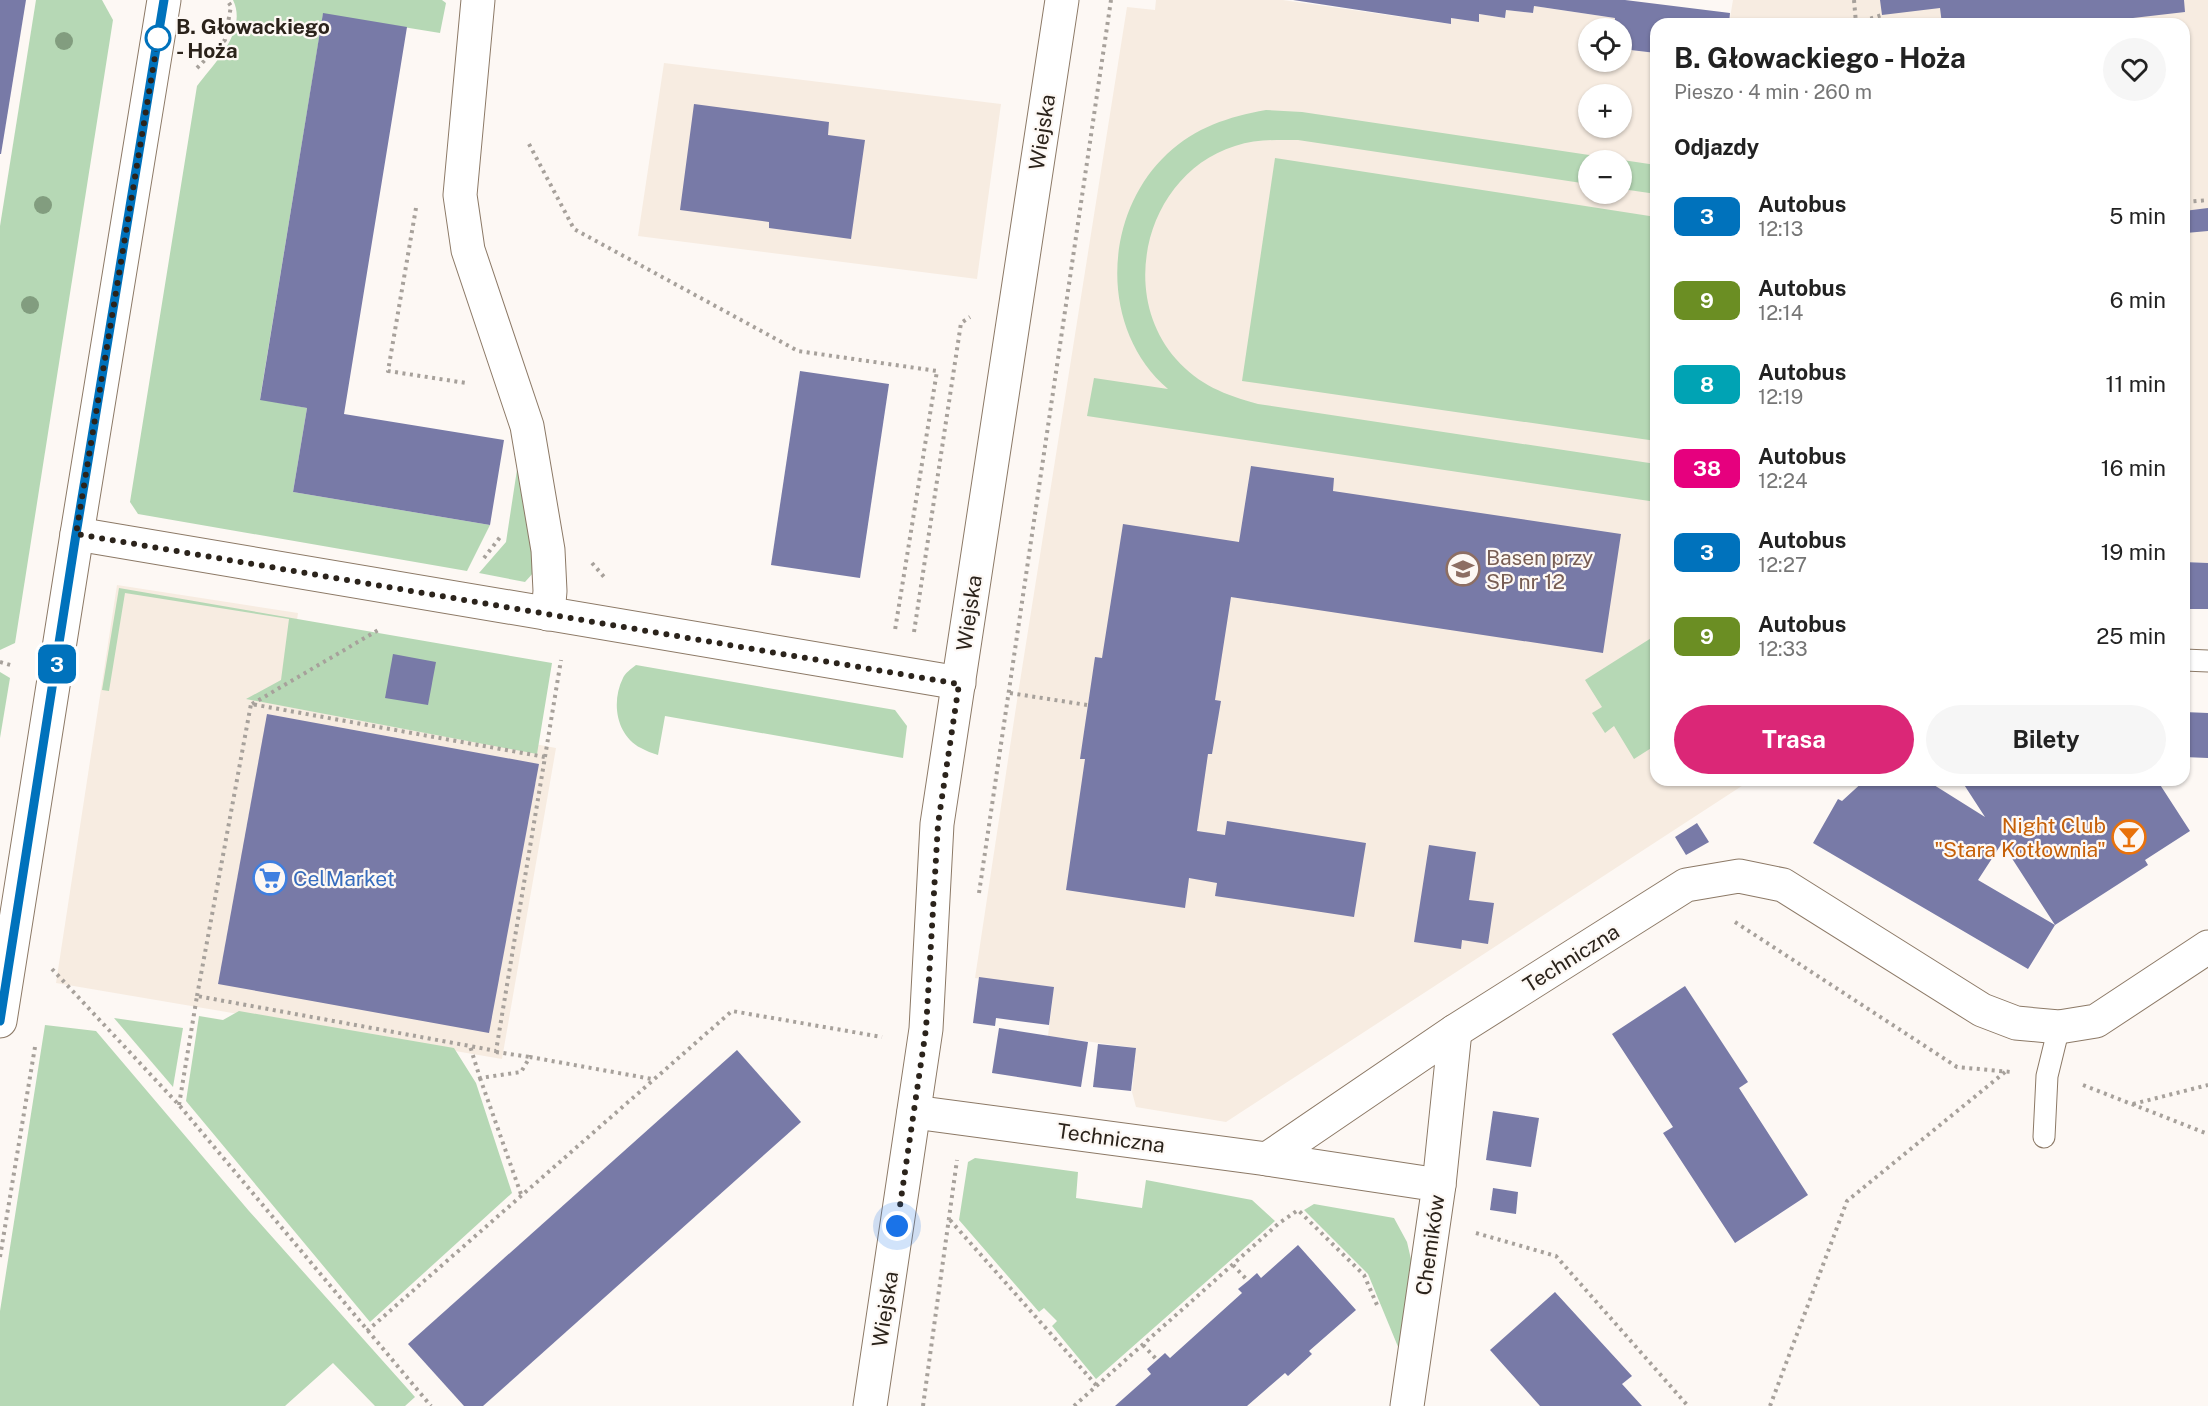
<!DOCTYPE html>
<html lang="pl">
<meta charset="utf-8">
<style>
:root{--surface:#fff;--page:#f6f6f6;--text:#222;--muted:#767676;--accent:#db2777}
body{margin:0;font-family:"Public Sans",sans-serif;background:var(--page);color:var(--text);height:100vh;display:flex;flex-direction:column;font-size:22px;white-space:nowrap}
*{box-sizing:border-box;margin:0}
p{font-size:20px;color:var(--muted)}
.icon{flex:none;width:33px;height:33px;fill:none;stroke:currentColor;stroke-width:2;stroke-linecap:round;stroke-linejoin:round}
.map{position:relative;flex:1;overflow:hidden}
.panel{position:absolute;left:1650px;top:18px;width:540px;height:768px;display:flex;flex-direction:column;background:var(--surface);border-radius:18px;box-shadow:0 2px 4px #0004}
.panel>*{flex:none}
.badge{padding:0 12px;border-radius:9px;font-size:21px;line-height:39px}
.tools{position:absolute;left:1578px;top:18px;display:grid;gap:12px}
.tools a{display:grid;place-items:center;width:54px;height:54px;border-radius:50%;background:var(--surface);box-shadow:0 2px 4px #0004;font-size:30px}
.you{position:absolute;width:30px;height:30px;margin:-15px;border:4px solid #fff;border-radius:50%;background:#1a73e8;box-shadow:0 0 0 9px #1a73e833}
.map>.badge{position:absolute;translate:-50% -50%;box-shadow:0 0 0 3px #fff}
h2{padding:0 24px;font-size:22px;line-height:54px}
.round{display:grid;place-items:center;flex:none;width:63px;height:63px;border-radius:32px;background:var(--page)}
.head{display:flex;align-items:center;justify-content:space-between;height:102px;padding:0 24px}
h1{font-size:28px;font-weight:700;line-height:45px}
.primary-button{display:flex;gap:12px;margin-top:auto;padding:12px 24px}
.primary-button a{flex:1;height:69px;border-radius:36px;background:var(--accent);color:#fff;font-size:24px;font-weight:700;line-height:69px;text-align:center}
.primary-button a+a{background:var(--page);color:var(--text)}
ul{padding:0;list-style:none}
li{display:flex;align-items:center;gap:18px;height:84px;padding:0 24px}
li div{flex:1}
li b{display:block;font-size:22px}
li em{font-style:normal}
li .badge{min-width:66px;font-weight:700;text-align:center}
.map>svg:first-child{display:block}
.built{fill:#f7ece1;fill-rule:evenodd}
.green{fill:#b6d8b5}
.building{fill:#787aa7}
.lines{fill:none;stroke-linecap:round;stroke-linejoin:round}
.service-casing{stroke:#8c7966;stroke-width:23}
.minor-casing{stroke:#8c7966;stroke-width:35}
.tertiary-casing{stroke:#8c7966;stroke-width:35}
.path{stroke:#a7a19b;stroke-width:4;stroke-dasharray:3 4.5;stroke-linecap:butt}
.service{stroke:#fff;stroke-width:21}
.minor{stroke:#fff;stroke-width:33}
.tertiary{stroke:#fff;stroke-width:33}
.tree{fill:#829d7f}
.line-casing{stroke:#fff;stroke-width:14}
.line{stroke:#0072bc;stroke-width:9}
.walk{stroke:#2b231b;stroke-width:6;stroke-dasharray:0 10.8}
.stop-dot{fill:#fff;stroke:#0072bc;stroke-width:3}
.labels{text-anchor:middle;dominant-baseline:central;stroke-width:4.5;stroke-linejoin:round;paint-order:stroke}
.stop-label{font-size:21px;font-weight:bold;fill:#2b231b;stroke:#fdf8f4;text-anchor:start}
.street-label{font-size:21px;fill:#2b231b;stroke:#fdf8f4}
.education-label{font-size:21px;fill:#785e54;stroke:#fdf8f4;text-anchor:start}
.food-label{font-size:21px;fill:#c56008;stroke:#fdf8f4;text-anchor:end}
.shop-label{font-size:21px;fill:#366cbe;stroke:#fdf8f4;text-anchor:start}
</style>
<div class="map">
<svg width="2208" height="1406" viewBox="0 0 2208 1406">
<rect width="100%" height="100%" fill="#fdf8f4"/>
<g class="built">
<path d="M1156,0H1283L1450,24L1451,18L1479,21V14L1505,18L1506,10L1533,13L1534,6L1615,18L1614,28H1588V62H1622V49L1656,53V780H1751L1226,1122L1136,1107L1132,1092L1136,1048L1048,1036L1054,987L975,978L1018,694L1127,7L1155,10ZM1588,94H1622V128H1588ZM1588,160H1622V194H1588Z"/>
<path d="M1733,0H2208V563L2184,562V24H1729Z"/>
<path d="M664,63L1001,104L977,279L638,236Z"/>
<path d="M117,585L298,613L286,698L556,748L502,1059L56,983Z"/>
</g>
<g class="green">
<path d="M36,0H102L113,20L15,643L0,650V226Z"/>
<path d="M233,0H442L446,3L440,33L323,14L260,399L307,408L293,492L490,525L467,571L138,514L130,502L197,86C214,63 248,31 233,0Z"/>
<path d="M1266,110L1302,112L1656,165V194L1622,189V160H1588V184L1298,140C1276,140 1256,139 1235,146C1148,173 1116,291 1176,359C1199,385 1225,395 1258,404L1656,464V502L1087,416L1094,378L1168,389C1099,330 1102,215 1167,154C1196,127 1228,117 1266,110Z"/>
<path d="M1275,158L1656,217V441L1242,381Z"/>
<path d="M520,450L537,557L534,572L525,582L479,573L506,542Z"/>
<path d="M119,588L552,663L537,754L246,699L281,680L289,619L125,593L109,691L102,690Z"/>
<path d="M1656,635V745L1634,759L1614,726L1605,733L1592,713L1602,707L1585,680Z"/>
<path d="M636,665L895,710L907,726L903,758L665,716L658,755C652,753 646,751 641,748C616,735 611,702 623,678C625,673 631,669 636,665Z"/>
<path d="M0,672L10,678L0,738Z"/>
<path d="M239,1011L454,1048L476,1083L512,1193L370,1322L186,1101L199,1016L223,1020Z"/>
<path d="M114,1018L183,1028L173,1087Z"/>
<path d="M45,1025L96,1031L249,1211L415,1397L405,1406H375L333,1363L285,1406H0V1311Z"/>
<path d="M975,1158L1078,1172L1076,1198L1142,1208L1146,1180L1252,1200L1275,1221L1096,1379L1052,1326L1057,1321L1044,1308L1039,1312L959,1220L968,1162Z"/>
<path d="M1314,1204L1394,1218L1407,1242L1413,1268L1401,1354L1368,1274L1304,1210Z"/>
</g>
<g class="building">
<path d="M0,0H26L1,154H0Z"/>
<path d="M1293,0H1625L1730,13L1729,24H1656V53L1622,49V28H1614L1615,18L1534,6L1533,13L1506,10L1505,18L1479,14V22L1451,18V24Z"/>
<path d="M1880,0H2184L2185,12L2081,24H1942L1940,8L1882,15Z"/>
<path d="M323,13L407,27L344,414L504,440L490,525L293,492L307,408L260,400Z"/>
<path d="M694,104L829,122L828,135L865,140L851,239L769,228V222L680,210Z"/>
<path d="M2208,208V231L2186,233L2184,211Z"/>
<path d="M800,371L889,384L860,578L771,565Z"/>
<path d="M1251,466L1334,478L1333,491L1621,534L1603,653L1231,597L1215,700L1221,701L1212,754H1208L1197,831L1225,835L1227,821L1366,843L1354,917L1215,896L1217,883L1189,878L1185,908L1066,890L1085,759H1080L1095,657L1102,658L1123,524L1239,542Z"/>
<path d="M2184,562L2208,563V609H2184Z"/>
<path d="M393,654L436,662L428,705L385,698Z"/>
<path d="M2184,712L2208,713V758L2184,757Z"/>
<path d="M267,714L539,764L489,1033L218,984Z"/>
<path d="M1865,780H1926L1985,817L1961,780H2157L2190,831L2145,860L2148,865L2055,925L2002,843L1978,880L2055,925L2028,969L1813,843L1838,799L1842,801Z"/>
<path d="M1697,823L1709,842L1686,855L1675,837Z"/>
<path d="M1429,845L1476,852L1469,900L1494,903L1488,944L1462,940L1461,949L1414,942Z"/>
<path d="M979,977L1054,987L1049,1025L996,1018L995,1026L973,1023Z"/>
<path d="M1685,986L1748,1082L1739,1088L1808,1195L1735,1243L1663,1133L1673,1127L1612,1034Z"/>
<path d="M999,1028L1088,1042L1081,1087L992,1073Z"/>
<path d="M1098,1044L1136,1048L1131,1091L1093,1087Z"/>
<path d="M737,1050L801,1122L483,1406H464L408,1344Z"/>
<path d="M1493,1111L1539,1118L1531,1167L1486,1160Z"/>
<path d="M1493,1188L1518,1192L1516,1214L1490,1210Z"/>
<path d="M1298,1245L1356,1310L1309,1351L1312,1354L1288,1376L1285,1373L1247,1406H1115L1151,1374L1147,1369L1165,1353L1170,1358L1242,1293L1238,1289L1248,1281L1257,1273L1261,1278Z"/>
<path d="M1555,1292L1632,1376L1622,1384L1642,1406H1540L1490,1350Z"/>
</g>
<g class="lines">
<defs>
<g id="service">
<path d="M2184,660L2208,661"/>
<path d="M2044,1137L2047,1076L2059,1027"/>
</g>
<g id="minor">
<path d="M478,0L460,195L468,250L527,426L548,550L550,591L548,614"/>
<path d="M77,534L959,683"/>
<path d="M914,1112L1267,1159L1455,1031L1686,885L1739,876L1783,885L1982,1010L2016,1023L2059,1027L2096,1021L2208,947"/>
<path d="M1267,1159L1439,1185L1407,1406"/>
<path d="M1439,1185L1455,1031"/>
<path d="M870,1406L926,1029L937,824L1062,0"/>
</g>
<path id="tertiary" d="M0,1021L77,534L164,0"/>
</defs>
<use href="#service" class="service-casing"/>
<use href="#minor" class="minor-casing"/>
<use href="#tertiary" class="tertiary-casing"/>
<g class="path">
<path d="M1854,0L1856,23"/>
<path d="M1856,23L1882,15"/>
<path d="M197,68L225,40L231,6L227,0"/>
<path d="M529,144L574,229L798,351L937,371L895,630"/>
<path d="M2186,202L2208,200"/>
<path d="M416,208L388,371L466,383"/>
<path d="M484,558L501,536"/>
<path d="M592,563L605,578"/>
<path d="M914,632L961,323L970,317"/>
<path d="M0,662L14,666"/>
<path d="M1010,693L1087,705"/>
<path d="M252,704L380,629"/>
<path d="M545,757L561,660"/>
<path d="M979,893L1111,0"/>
<path d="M1735,922L1957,1067L2011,1072"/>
<path d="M52,969L179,1105L431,1406"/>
<path d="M197,996L251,704L545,757L496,1051L470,1046"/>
<path d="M496,1052L530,1057"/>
<path d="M480,1078L522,1197"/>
<path d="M2083,1085L2208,1134"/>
<path d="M2133,1104L2208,1085"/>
<path d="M179,1105L197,996L470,1046L480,1078L521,1072L530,1057L652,1079"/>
<path d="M950,1220L1097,1386"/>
<path d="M1476,1233L1556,1256L1688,1406"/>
<path d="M0,1257L35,1047"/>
<path d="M1233,1265L1248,1281"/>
<path d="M367,1331L732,1011L882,1037"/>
<path d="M1143,1345L1157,1360"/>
<path d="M923,1406L957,1160"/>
<path d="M1074,1406L1278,1224L1298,1210L1364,1275L1377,1305"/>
<path d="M1770,1406L1847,1201L2005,1072"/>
</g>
<use href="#service" class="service"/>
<use href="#minor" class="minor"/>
<use href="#tertiary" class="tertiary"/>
</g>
<g class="tree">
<circle cx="64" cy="41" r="9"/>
<circle cx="43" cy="205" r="9"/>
<circle cx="30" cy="305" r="9"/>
</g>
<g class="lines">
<defs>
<path id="line" d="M0,1021L76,534L164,0"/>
</defs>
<use href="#line" class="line-casing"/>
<use href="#line" class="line"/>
<path class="walk" d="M158,38L76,534L959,684L938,824L926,1029L897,1226"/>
</g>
<defs>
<symbol id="school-ring" viewBox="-11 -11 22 22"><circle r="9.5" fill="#fdf8f4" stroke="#8d6e63" stroke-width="1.5"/><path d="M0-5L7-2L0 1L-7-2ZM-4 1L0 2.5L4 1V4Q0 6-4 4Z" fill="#8d6e63"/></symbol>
<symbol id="bar-ring" viewBox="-11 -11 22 22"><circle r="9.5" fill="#fdf8f4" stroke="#e8710a" stroke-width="1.5"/><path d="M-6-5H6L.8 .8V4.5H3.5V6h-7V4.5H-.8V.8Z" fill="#e8710a"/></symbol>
<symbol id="supermarket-ring" viewBox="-11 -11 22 22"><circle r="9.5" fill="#fdf8f4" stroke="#3f7fe0" stroke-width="1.5"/><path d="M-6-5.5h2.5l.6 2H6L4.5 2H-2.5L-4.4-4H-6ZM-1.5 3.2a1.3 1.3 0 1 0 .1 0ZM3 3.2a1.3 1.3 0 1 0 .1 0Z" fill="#3f7fe0"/></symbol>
</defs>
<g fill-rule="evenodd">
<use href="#school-ring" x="1444" y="550" width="38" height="38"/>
<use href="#bar-ring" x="2110" y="818" width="38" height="38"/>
<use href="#supermarket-ring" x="251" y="859" width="38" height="38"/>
</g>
<circle class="stop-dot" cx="158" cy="38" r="12"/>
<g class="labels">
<g class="stop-label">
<text x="176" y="26">B. Głowackiego<tspan x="176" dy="24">- Hoża</tspan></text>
</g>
<g class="street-label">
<text transform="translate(1042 132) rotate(-81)">Wiejska</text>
<text transform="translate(969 613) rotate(-82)">Wiejska</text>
<text transform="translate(1571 958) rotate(-32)">Techniczna</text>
<text transform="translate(1111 1138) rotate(8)">Techniczna</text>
<text transform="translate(1430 1245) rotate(-82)">Chemików</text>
<text transform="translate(885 1309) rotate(-81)">Wiejska</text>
</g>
<g class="education-label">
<text x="1486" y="557">Basen przy<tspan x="1486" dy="24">SP nr 12</tspan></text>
</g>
<g class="food-label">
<text x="2106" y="825">Night Club<tspan x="2106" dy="24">"Stara Kotłownia"</tspan></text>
</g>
<g class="shop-label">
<text x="293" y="878">CelMarket</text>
</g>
</g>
</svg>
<div class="tools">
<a><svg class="icon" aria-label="locate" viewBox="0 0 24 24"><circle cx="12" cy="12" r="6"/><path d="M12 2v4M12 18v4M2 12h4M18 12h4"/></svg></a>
<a>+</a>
<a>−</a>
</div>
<div class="you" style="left:897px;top:1226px"></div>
<b class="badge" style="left:57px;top:664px;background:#0072bc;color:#fff">3</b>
<section class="panel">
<div class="head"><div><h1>B. Głowackiego - Hoża</h1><p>Pieszo · 4 min · 260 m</p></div><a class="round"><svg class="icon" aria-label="heart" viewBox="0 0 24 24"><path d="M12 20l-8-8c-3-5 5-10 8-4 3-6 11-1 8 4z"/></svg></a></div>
<h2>Odjazdy</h2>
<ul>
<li><span class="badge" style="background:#0072bc;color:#fff">3</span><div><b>Autobus</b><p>12:13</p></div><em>5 min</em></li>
<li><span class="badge" style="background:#6b8e23;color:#fff">9</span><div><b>Autobus</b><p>12:14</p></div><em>6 min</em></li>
<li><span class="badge" style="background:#00a3b4;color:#fff">8</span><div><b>Autobus</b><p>12:19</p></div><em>11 min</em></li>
<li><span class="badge" style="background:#e6007e;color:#fff">38</span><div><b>Autobus</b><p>12:24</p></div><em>16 min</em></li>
<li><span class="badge" style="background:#0072bc;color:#fff">3</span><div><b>Autobus</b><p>12:27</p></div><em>19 min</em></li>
<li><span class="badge" style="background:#6b8e23;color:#fff">9</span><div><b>Autobus</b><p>12:33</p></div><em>25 min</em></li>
</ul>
<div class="primary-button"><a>Trasa</a><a>Bilety</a></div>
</section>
</div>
